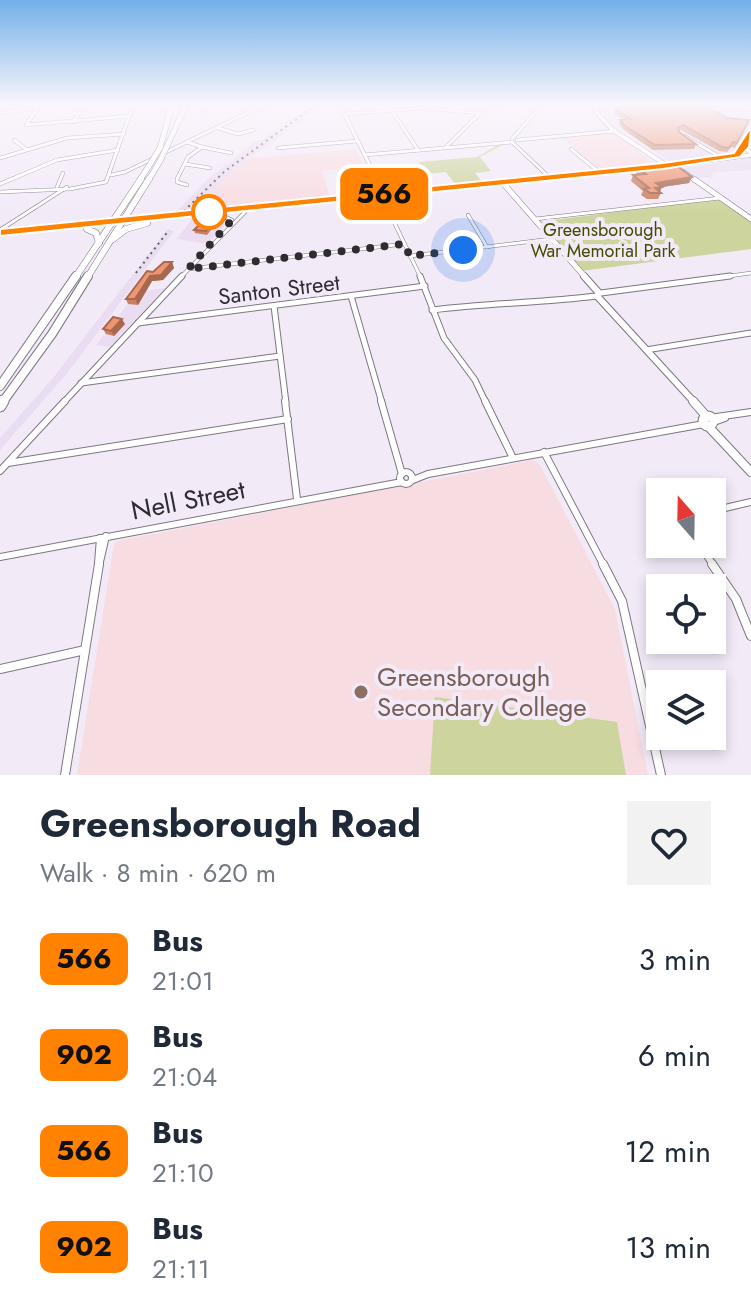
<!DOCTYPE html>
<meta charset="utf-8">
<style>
:root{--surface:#fff;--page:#f2f2f3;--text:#1f2937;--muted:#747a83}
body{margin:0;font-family:Jost,sans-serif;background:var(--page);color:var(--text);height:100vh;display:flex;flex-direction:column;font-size:30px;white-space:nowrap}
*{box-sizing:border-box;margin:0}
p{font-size:26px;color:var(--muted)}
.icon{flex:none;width:44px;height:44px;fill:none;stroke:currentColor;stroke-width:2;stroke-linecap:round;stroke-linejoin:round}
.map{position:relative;height:775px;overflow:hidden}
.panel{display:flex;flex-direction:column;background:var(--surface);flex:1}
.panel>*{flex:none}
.badge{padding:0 16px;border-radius:12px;font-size:28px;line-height:52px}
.needle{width:52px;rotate:340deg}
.buttons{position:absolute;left:646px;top:478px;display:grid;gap:16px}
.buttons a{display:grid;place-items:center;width:80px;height:80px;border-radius:0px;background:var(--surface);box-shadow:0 4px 12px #0003;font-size:40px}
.you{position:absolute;width:40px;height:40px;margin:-20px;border:6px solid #fff;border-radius:50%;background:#1a73e8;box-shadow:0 0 0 12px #1a73e833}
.map>.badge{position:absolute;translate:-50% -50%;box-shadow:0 0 0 4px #fff}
.round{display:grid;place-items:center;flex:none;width:84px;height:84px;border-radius:0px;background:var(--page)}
.headline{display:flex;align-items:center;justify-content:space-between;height:136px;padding:0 40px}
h1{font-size:38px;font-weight:700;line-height:60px}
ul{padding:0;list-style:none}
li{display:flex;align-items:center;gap:24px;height:96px;padding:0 40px}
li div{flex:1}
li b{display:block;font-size:30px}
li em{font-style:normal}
li .badge{min-width:88px;font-weight:700;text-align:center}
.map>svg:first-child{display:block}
.built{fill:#eaddf1}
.education{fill:#f7dce1}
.green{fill:#cdd49d}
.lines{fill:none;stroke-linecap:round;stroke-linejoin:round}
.minor-far3-casing{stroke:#7e7682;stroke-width:4}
.minor-far2-casing{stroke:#7e7682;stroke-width:7}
.minor-far1-casing{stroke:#7e7682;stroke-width:8}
.minor-casing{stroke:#7e7682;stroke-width:10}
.tertiary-far3-casing{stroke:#7e7682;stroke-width:5}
.tertiary-far2-casing{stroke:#7e7682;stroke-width:6}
.tertiary-far1-casing{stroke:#7e7682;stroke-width:8}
.tertiary-casing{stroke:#7e7682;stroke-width:10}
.secondary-casing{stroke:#7e7682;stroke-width:5}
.primary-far1-casing{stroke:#7e7682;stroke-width:5}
.primary-casing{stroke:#7e7682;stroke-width:7}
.trunk-far3-casing{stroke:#7e7682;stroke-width:6}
.trunk-far2-casing{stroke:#7e7682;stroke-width:7}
.trunk-far1-casing{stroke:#7e7682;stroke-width:10}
.trunk-casing{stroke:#7e7682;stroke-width:13}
.minor-far3{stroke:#fff;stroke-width:3}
.minor-far2{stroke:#fff;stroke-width:5}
.minor-far1{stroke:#fff;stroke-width:6}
.minor{stroke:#fff;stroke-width:8}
.tertiary-far3{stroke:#fff;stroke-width:4}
.tertiary-far2{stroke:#fff;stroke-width:5}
.tertiary-far1{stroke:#fff;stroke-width:6}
.tertiary{stroke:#fff;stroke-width:8}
.secondary{stroke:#fff;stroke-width:4}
.primary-far1{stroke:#fff;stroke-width:4}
.primary{stroke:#fff;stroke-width:6}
.trunk-far3{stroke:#fff;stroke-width:5}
.trunk-far2{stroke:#fff;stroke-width:6}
.trunk-far1{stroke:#fff;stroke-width:8}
.trunk{stroke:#fff;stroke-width:11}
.rail{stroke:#645f66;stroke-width:2;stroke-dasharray:2 4;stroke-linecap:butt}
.trunk-bridge-casing{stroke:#7e7682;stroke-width:6;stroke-linecap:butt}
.trunk-bridge{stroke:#fff;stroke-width:5}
.wall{fill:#cd8061}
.shaded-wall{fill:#a7684f}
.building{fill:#ee9571;stroke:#a7684f;stroke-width:2}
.line{fill:#ff8200;stroke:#fff;stroke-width:2}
.walk{stroke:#2f2b30;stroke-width:8;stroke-dasharray:0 14.4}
.stop-dot{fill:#fff;stroke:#ff8200;stroke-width:4}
.education-dot{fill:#8d6e63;stroke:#f3eaf8;stroke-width:3}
.labels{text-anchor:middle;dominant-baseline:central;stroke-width:8;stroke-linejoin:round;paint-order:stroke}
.far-park-label{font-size:18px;fill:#454a00;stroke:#f3eaf8}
.street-label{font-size:22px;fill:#2f2b30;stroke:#f3eaf8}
.near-street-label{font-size:26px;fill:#2f2b30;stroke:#f3eaf8}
.near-education-label{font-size:26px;fill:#785e54;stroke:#f3eaf8;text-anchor:start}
</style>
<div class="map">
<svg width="751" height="775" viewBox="0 0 751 775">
<rect width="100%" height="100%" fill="#f3eaf8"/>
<g class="built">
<path d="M310,105H324L244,162L211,192L198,211H177L208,179L250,146V142L260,141Z"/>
<path d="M604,105H726L751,109V123L734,155H719L680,134L714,157L672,163L615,125L604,114Z"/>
<path d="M751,158V170L719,172L712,173L713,177L697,178L682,168Z"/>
<path d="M217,216L224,217L228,221L207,244L177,239L192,219Z"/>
<path d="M167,230L174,231L68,372L0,450V438L53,378Z"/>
<path d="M165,288L110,347L96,345L137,292Z"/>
</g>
<g class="education">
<path d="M614,133L653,162L600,169L562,138Z"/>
<path d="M356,149L365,167L322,171L330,197L198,211L211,192L252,155L253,158Z"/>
<path d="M534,460L540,465L615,609L648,775H77L114,544L117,541Z"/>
</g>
<g class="green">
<path d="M499,144H505L480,157L491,171L475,173L482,182L455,184L446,172L426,174L419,162L477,157Z"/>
<path d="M718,199L751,221V249L581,271L538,222Z"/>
<path d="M435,697L617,722L626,775H430Z"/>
</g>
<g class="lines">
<defs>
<g id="minor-far3">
<path d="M40,105L26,125L130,116"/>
<path d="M340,105L384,194"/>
<path d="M392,111L418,150"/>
<path d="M202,112L208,105"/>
<path d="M0,113L37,108"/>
<path d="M344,114L424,108L480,113"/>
<path d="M73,122L83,108"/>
<path d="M218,128L238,134L253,130"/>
<path d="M684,136L720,157"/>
<path d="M512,139L542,105"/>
<path d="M14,140L26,149"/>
<path d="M517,140L615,131"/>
<path d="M187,142L202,147L188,157L177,179V182L187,185"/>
<path d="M512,142L549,177"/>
<path d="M202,147L231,153"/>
<path d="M446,147L487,106L500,105"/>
<path d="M278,148L357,141"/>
<path d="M571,149L599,172"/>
<path d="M364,155L512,142"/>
<path d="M0,158L67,138L124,134"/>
<path d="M185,164L210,168"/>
<path d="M111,175L125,172L251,111L274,105"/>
<path d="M0,184L57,160L118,150"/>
<path d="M57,187L63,173"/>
<path d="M0,192L70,189L106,182L133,105"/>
<path d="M381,195L421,278"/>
<path d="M219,214L232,220"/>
<path d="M468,215L487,247"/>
<path d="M535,219L720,198"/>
<path d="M0,230L67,187"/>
<path d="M410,256L551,239"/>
<path d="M188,269L404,244"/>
<path d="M180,278L245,212"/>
<path d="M715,278L751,273"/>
</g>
<g id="minor-far2">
<path d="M420,276L444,338L475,380L486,403"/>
<path d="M601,293L730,276"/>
<path d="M351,296L382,403"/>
<path d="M274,306L286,403"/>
<path d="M432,310C487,303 541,303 596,296"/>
<path d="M138,323L425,286"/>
<path d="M646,350L751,333"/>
<path d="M81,383L280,356"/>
<path d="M63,403L182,276"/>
</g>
<g id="minor-far1">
<path d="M285,401L297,499"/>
<path d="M381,401L402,474"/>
<path d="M485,401L513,458"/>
<path d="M710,418L751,412"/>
<path d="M714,422L725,418"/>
<path d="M544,452L604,566"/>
<path d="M8,463L288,419"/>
<path d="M0,471L65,401"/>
<circle cx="406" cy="478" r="6"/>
<path d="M413,480L428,474L704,424"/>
<path d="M712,511L751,502"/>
<path d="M699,544L714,566"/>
<path d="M0,557L402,482"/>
<path d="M98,563L100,538"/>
<path d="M99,566L106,536"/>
</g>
<g id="minor">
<path d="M603,564L622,601L661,775"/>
<path d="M712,564L736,599L751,636"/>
<path d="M0,669L85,650"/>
<path d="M65,775L99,564"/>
</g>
<g id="tertiary-far3">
<path d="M748,150L751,153"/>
<path d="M736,156L751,129"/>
<path d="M684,172L696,181"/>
</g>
<g id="tertiary-far2">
<path d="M694,179L751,219"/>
<path d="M502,182L586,278"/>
</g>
<g id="tertiary-far1">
<path d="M584,276L599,293"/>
<path d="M598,297L695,403"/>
</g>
<g id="tertiary">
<path d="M693,401L707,417"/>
<circle cx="708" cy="421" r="5.5"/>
<path d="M707,425L751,472"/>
</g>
<path id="secondary" d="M671,165L751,155"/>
<g id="primary-far1">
<path d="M597,105L596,112L613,130L666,165"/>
<path d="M732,105L751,108"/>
<path d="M514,181L671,165"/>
</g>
<g id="primary">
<path d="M87,229L96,233L99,243"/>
<path d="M0,232L534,179"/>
<path d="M113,239L126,229L147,223"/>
</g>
<g id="trunk-far3">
<path d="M168,144L186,105"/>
<path d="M160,148L172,105"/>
<path d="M139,181L149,166"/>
<path d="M148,181L160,161"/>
</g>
<g id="trunk-far2">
<path d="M75,278L141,179"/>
<path d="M87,278L149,179"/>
</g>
<g id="trunk-far1">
<path d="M0,386L76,276"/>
<path d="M2,403L52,334L88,276"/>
</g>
<path id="trunk" d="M0,406L3,401"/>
</defs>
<use href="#minor-far3" class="minor-far3-casing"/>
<use href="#minor-far2" class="minor-far2-casing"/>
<use href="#minor-far1" class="minor-far1-casing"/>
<use href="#minor" class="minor-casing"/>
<use href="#tertiary-far3" class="tertiary-far3-casing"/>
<use href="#tertiary-far2" class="tertiary-far2-casing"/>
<use href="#tertiary-far1" class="tertiary-far1-casing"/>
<use href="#tertiary" class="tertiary-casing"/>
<use href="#secondary" class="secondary-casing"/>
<use href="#primary-far1" class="primary-far1-casing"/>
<use href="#primary" class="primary-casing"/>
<use href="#trunk-far3" class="trunk-far3-casing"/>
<use href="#trunk-far2" class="trunk-far2-casing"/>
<use href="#trunk-far1" class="trunk-far1-casing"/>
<use href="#trunk" class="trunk-casing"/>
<use href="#minor-far3" class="minor-far3"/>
<use href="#minor-far2" class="minor-far2"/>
<use href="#minor-far1" class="minor-far1"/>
<use href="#minor" class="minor"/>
<use href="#tertiary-far3" class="tertiary-far3"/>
<use href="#tertiary-far2" class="tertiary-far2"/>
<use href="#tertiary-far1" class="tertiary-far1"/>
<use href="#tertiary" class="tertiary"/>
<use href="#secondary" class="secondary"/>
<use href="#primary-far1" class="primary-far1"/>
<use href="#primary" class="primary"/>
<use href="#trunk-far3" class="trunk-far3"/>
<use href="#trunk-far2" class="trunk-far2"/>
<use href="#trunk-far1" class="trunk-far1"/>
<use href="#trunk" class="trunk"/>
<g class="rail">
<path d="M184,211L225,171L316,105"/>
<path d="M136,273L169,230"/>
</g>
<defs>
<g id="trunk-bridge">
<path d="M160,161L168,144"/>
<path d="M149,166L160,148"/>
</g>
</defs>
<use href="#trunk-bridge" class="trunk-bridge-casing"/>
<use href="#trunk-bridge" class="trunk-bridge"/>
</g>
<g class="wall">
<path d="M707,107L727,118L749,120L735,148L731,147L727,152L719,151L681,130L678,131L679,132L696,144L694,149L653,150L624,130L619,124L620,120H624L614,113L615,109Z"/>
<path d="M638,168L689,183L662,187L660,192L661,193L658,199H647L641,195L643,191L631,181L633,175H637L636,174Z"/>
<path d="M210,226L211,230L207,235L195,233L194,230Z"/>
<path d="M172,262L174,268L163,280L152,281L138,305L128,304L126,299Z"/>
<path d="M125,324L114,336L106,334L103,329Z"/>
</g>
<g class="shaded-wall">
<path d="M692,177L689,183L662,187L659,193H653L656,183Z"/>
<path d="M172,262L174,268L163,280L152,281L138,305L135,299L150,276Z"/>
<path d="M122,319L125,324L114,336L111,331Z"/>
</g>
<g class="building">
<path d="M647,105H708L707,107L727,118L749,120L737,143L733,142L729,148L722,147L683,125L678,128L679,132L696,144L655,145L625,126L620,120L631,119L615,109L618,106Z"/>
<path d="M676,165L692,177L656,183L662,187L655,188L661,193H650L644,189L649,188L633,175L646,174L638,168Z"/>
<path d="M199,225L210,226L206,231L194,230Z"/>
<path d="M164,262H172L161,275L150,276L135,299H126L147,271L153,272Z"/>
<path d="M113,317L122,319L111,331L103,329Z"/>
</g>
<linearGradient id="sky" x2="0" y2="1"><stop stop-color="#73b0e9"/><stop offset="0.49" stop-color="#faf6fc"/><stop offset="1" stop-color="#faf6fc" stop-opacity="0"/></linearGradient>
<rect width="751" height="213" fill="url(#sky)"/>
<path class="line" d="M751,127V129L749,147L740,157L663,169L0,236V229L663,163L734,153Z"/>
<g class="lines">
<path class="walk" d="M209,212L232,220L188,269L404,244L410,256L463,250"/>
</g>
<circle class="stop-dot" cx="209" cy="212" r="16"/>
<circle class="education-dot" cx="361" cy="692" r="8"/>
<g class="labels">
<g class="far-park-label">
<text x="603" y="230">Greensborough<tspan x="603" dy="21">War Memorial Park</tspan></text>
</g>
<g class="street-label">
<text transform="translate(279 289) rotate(-7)">Santon Street</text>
</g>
<g class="near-street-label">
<text transform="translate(188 500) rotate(-11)">Nell Street</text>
</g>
<g class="near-education-label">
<text x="377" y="677">Greensborough<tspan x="377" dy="30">Secondary College</tspan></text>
</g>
</g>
</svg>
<div class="buttons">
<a><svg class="needle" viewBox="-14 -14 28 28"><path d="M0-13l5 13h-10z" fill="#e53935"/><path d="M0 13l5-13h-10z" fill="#747a83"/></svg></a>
<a><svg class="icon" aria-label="locate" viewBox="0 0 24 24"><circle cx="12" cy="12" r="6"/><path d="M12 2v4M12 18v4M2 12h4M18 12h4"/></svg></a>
<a><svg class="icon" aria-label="layers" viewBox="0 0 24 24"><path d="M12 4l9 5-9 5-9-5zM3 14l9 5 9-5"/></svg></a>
</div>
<div class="you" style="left:463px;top:250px"></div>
<b class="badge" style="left:384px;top:194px;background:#ff8200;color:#111">566</b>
</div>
<section class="panel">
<div class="headline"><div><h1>Greensborough Road</h1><p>Walk · 8 min · 620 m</p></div><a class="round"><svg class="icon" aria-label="heart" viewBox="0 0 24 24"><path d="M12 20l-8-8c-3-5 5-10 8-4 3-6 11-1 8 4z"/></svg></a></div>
<ul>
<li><span class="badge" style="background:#ff8200;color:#111">566</span><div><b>Bus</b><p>21:01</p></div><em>3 min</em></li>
<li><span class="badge" style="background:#ff8200;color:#111">902</span><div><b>Bus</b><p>21:04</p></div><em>6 min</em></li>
<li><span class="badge" style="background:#ff8200;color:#111">566</span><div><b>Bus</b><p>21:10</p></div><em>12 min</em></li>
<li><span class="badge" style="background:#ff8200;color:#111">902</span><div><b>Bus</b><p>21:11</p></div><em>13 min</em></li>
</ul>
</section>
